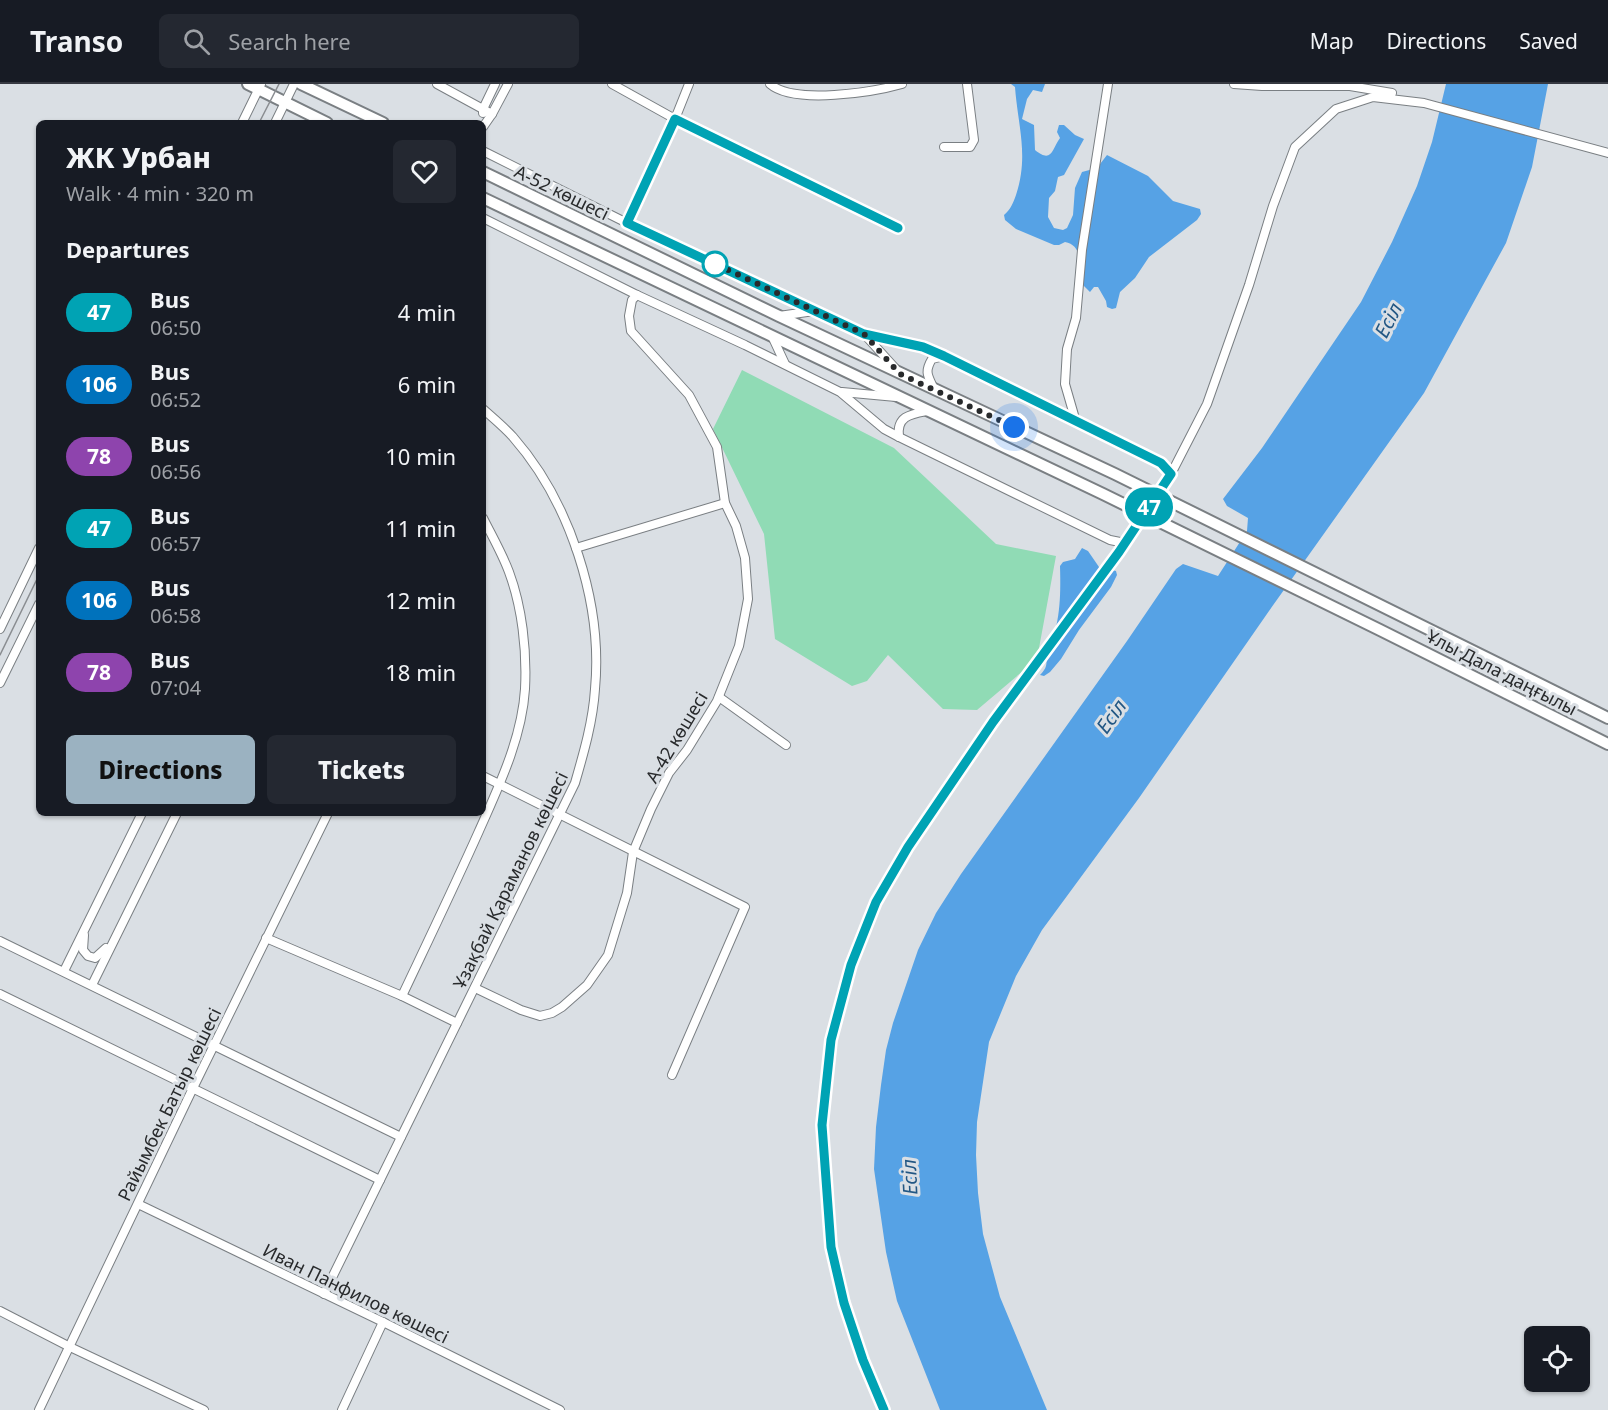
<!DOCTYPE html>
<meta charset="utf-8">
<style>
:root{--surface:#171b24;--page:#242831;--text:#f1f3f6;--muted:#9ea1a6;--line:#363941;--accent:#9bb2c1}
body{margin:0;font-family:"Noto Sans",sans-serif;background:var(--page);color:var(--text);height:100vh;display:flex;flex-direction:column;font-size:22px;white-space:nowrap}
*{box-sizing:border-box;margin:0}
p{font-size:20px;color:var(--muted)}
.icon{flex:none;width:33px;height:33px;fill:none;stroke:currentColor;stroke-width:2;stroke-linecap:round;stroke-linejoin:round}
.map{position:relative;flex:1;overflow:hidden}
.details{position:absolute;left:36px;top:36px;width:450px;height:696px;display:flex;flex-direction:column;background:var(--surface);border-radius:9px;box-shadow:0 2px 4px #0004}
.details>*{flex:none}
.badge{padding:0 12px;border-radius:20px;font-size:21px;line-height:39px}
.fabs{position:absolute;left:1524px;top:1242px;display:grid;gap:12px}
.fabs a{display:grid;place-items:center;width:66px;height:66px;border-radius:9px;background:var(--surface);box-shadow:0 2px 4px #0004;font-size:30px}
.you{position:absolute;width:30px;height:30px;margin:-15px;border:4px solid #fff;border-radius:50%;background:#1a73e8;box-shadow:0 0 0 9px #1a73e833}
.map>.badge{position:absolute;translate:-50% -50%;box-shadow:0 0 0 3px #fff}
h2{padding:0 30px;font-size:22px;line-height:54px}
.round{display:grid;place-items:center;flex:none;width:63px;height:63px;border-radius:9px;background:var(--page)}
.head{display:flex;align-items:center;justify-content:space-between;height:102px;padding:0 30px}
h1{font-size:28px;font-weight:800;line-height:45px}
.primary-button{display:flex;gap:12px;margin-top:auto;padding:12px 30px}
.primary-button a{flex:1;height:69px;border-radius:9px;background:var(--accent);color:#111;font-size:24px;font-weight:800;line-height:69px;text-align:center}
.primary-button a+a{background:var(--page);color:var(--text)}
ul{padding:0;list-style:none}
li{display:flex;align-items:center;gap:18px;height:72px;padding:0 30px}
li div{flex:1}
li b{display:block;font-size:22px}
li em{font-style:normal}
li .badge{min-width:66px;font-weight:700;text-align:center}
header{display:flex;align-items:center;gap:36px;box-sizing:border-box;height:84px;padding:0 30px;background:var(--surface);border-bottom:2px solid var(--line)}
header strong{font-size:28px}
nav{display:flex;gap:33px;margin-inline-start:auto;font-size:21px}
.search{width:420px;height:54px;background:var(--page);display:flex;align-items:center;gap:15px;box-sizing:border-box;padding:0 21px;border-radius:9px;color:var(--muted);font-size:22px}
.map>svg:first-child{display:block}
.green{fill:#90dbb5}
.water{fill:#56a2e5}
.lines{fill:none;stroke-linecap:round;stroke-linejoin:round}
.minor-casing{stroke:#7a7f83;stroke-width:10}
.major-casing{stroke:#7a7f83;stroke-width:14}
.minor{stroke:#fff;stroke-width:8}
.major{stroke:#fff;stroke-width:10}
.tram{stroke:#8a8d91;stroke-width:1.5}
.line-casing{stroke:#fff;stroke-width:14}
.line{stroke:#00a3b4;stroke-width:9}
.walk{stroke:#282a2c;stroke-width:6;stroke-dasharray:0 10.8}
.stop-dot{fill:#fff;stroke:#00a3b4;stroke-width:3}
.labels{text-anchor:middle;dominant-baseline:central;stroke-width:6;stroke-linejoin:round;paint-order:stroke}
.street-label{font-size:18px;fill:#282a2c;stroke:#dadfe4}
.water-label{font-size:20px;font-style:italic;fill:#225784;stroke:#dadfe4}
</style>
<header>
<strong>Transo</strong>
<div class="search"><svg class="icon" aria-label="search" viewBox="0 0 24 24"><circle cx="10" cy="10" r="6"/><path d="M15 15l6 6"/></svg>Search here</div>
<nav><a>Map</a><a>Directions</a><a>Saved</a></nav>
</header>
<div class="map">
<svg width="1608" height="1326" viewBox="0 0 1608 1326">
<rect width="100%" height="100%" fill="#dadfe4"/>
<path class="green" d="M742,286L894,364L996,460L1056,472L1037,575L977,626L943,625L888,571L867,597L852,602L775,555L764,450L713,345Z"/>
<g class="water">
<path d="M1011,0H1045L1042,8L1033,6L1027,15L1022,35L1034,41L1035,66C1052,80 1052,65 1060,54L1057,48L1059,41H1064L1075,51L1084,55L1064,91L1058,93L1055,107L1049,114L1048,133L1054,144L1063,146L1067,144L1073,131L1075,104L1082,88L1097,84L1107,71L1148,92L1173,117L1200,125L1201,130L1197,136L1149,173L1135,194L1120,208L1116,224L1112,225L1107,223L1106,217L1098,203H1094L1090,208L1081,199C1080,183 1083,161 1065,158L1059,161H1054L1016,145L1005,136L1004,131C1011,125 1013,119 1016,111C1029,71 1018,43 1015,3Z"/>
<path d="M1446,0H1548L1532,83L1506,159L1424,309L1269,527L1139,714L1042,846L1016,892L989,958L977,1038L976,1071L978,1109L983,1150L1000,1213L1047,1326H940L897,1217L886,1168L874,1085L876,1043L881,1001L886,966L893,939L918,866L936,829L961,790L1127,557L1176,485L1183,480L1218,492L1247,447L1248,434L1227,422L1223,415L1262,364L1361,218L1392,158L1417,102L1432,58Z"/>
<path d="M1082,464L1088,467L1099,483L1116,487L1117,491L1111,503L1079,546L1061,575L1050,588L1044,592L1040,591C1049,582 1045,580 1048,570C1060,538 1061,516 1060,482L1063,478L1075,475Z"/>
</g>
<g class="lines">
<defs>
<g id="minor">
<path d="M437,0L492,30L483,43"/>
<path d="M612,0L675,35L689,0"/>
<path d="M770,0C794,21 874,8 902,0"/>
<path d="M1234,0L1262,2H1350L1392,9"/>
<path d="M483,29V25L495,0"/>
<path d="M492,30L508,0"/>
<path d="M242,39L261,0"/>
<path d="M275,39L294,0"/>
<path d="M944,63H970L974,56L967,0"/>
<path d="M483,67L627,139L864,250L923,263L944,272L1161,379L1171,390"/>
<path d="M483,134L637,211L745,261L840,308L884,345L899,353L1110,456L1125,459"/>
<path d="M627,139L675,35L898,144"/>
<path d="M779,232L814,227"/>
<path d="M865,251L895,284"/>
<path d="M772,252L785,280"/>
<path d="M934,305C928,292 924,288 932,275L944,272"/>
<path d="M842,308L896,313"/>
<path d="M1076,338L1065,300L1067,265L1076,234L1082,166L1108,0"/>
<path d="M899,353C896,332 911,330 927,327"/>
<path d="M576,464L725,419"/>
<path d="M0,545L39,464"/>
<path d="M0,599L39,520"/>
<path d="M719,613L786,661"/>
<path d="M483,692L745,823L672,991"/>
<path d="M84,851L83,866L88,872L95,874L106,864"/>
<path d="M266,854L402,912L457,939"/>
<path d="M0,857L401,1053"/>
<path d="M64,887L142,729"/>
<path d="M92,901L177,729"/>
<path d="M475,904L521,926L540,932L552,929L562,923L587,901L608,871L627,809L633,768L651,725L669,689L687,666L717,617L739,562L748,515L745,474L736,442L725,419L717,363L689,311L631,247L629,232L632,216L637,211"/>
<path d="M0,910L380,1096"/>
<path d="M402,912C428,857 454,803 479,747C499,702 522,654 525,605C527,566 522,523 509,488C502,469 492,452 483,434"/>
<path d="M138,1120L383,1238L560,1326"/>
<path d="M324,1210L575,699C584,668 593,637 595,605C603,519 570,418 513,353C504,343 493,334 483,325"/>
<path d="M0,1227L70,1263L204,1326"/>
<path d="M39,1326L193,1004L328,729"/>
<path d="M342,1326L383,1238"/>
<path d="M883,1326L863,1276L844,1219L831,1163L822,1041L831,956L851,881L876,818L908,763L993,638L1082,519L1171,390L1207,320L1249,201L1273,122L1295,63L1336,25L1373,13L1424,19L1608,69"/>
</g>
<g id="major">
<path d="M248,0L327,39"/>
<path d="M301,0L383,39"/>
<path d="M483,88L779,232L1115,390L1608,634"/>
<path d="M483,114L1103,410L1380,546L1608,660"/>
</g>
</defs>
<use href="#minor" class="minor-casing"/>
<use href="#major" class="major-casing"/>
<use href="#minor" class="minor"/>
<use href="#major" class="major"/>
<g class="tram">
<path d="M259,39L279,0"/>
<path d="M0,571L39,491"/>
</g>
</g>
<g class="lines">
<defs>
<path id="line" d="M884,1326L863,1276L844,1219L831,1163L822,1041L831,956L851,881L876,818L908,763L993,638L1119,468L1171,390L1161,379L944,272L923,263L864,250L627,139L675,35L898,144"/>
</defs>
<use href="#line" class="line-casing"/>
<use href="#line" class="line"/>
<path class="walk" d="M715,180L707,176L864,250L900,290L1014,343"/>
</g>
<circle class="stop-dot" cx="715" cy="180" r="12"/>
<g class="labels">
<g class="street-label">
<text transform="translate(562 108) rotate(26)">А-52 көшесі</text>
<text transform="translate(1502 588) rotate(27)">Ұлы Дала даңғылы</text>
<text transform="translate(676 653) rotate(-59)">А-42 көшесі</text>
<text transform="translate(510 796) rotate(-64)">Ұзақбай Қараманов көшесі</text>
<text transform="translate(169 1020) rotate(-64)">Райымбек Батыр көшесі</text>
<text transform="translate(356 1209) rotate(26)">Иван Панфилов көшесі</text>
</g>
<g class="water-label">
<text transform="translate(1388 236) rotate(-63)">Есіл</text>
<text transform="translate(1111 632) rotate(-55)">Есіл</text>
<text transform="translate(909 1093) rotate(-93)">Есіл</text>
</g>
</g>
</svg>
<div class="fabs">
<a><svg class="icon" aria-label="locate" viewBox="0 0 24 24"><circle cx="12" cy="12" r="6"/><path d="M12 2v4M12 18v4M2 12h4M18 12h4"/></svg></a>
</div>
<div class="you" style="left:1014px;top:343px"></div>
<b class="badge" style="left:1149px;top:423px;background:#00a3b4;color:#fff">47</b>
<section class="details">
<div class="head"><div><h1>ЖК Урбан</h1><p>Walk · 4 min · 320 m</p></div><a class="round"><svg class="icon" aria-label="heart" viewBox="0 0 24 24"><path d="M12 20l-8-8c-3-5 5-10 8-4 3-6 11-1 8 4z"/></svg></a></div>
<h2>Departures</h2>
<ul>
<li><span class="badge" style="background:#00a3b4;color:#fff">47</span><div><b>Bus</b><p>06:50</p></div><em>4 min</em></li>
<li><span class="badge" style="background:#0072bc;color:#fff">106</span><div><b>Bus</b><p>06:52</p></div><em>6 min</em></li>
<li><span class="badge" style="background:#8e44ad;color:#fff">78</span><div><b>Bus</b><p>06:56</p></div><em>10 min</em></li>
<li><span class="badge" style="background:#00a3b4;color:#fff">47</span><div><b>Bus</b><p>06:57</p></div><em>11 min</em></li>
<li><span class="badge" style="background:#0072bc;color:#fff">106</span><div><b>Bus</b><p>06:58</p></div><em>12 min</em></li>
<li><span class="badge" style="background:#8e44ad;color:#fff">78</span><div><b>Bus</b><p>07:04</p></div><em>18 min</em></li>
</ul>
<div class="primary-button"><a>Directions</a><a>Tickets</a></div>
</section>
</div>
